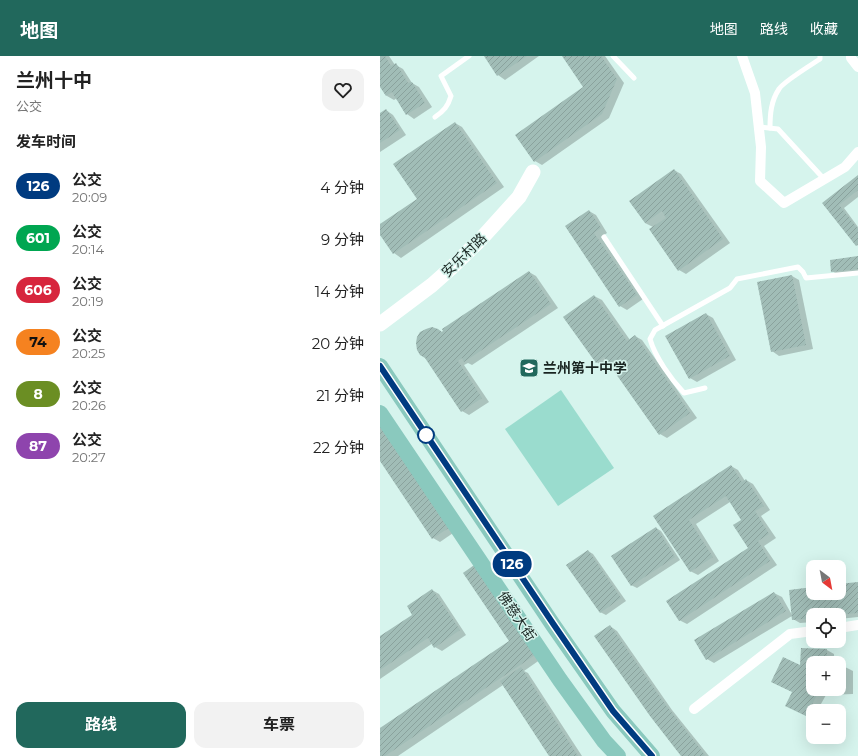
<!DOCTYPE html>
<html lang="zh">
<meta charset="utf-8">
<style>
:root{--surface:#fff;--page:#f2f2f2;--text:#222;--muted:#767676;--accent:#21685c}
body{margin:0;font-family:Montserrat,"Noto Sans SC",sans-serif;background:var(--page);color:var(--text);height:100vh;display:flex;flex-direction:column;font-size:15px;white-space:nowrap}
*{box-sizing:border-box;margin:0}
p{font-size:13px;color:var(--muted)}
.icon{flex:none;width:22px;height:22px;fill:none;stroke:currentColor;stroke-width:2;stroke-linecap:round;stroke-linejoin:round}
.map{position:relative;flex:1;overflow:hidden}
.drawer{display:flex;flex-direction:column;background:var(--surface);width:380px}
.drawer>*{flex:none}
.badge{padding:0 8px;border-radius:13px;font-size:14px;line-height:26px}
.needle{width:26px;rotate:148deg}
.controls{position:absolute;left:426px;top:504px;display:grid;gap:8px}
.controls a{display:grid;place-items:center;width:40px;height:40px;border-radius:8px;background:var(--surface);box-shadow:0 4px 16px #0002;font-size:20px}
.map>.badge{position:absolute;translate:-50% -50%;box-shadow:0 0 0 2px #fff}
h2{padding:0 16px;font-size:15px;line-height:36px}
.round{display:grid;place-items:center;flex:none;width:42px;height:42px;border-radius:12px;background:var(--page)}
.summary{display:flex;align-items:center;justify-content:space-between;height:68px;padding:0 16px}
h1{font-size:19px;font-weight:700;line-height:30px}
.button{display:flex;gap:8px;margin-top:auto;padding:8px 16px}
.button a{flex:1;height:46px;border-radius:12px;background:var(--accent);color:#fff;font-size:16px;font-weight:700;line-height:46px;text-align:center}
.button a+a{background:var(--page);color:var(--text)}
ul{padding:0;list-style:none}
li{display:flex;align-items:center;gap:12px;height:52px;padding:0 16px}
li div{flex:1}
li b{display:block;font-size:15px}
li em{font-style:normal}
li .badge{min-width:44px;font-weight:700;text-align:center}
header{display:flex;align-items:center;gap:24px;box-sizing:border-box;height:56px;padding:0 20px;background:var(--accent);color:#fff}
header strong{font-size:19px}
nav{display:flex;gap:22px;margin-inline-start:auto;font-size:14px}
main{display:flex;flex:1;min-height:0}
.map>svg:first-child{display:block}
.park{fill:#9adcce}
.shadow{fill:#0003}
.building{fill:url(#building-hatch)}
.lines{fill:none;stroke-linecap:round;stroke-linejoin:round}
.lane{stroke:#fff;stroke-width:5}
.street{stroke:#fff;stroke-width:10}
.secondary{stroke:#fff;stroke-width:15}
.primary{stroke:#8ac9be;stroke-width:16}
.line-casing{stroke:#fff;stroke-width:9}
.line{stroke:#003b80;stroke-width:6}
.stop-dot{fill:#fff;stroke:#003b80;stroke-width:2}
.labels{text-anchor:middle;dominant-baseline:central;stroke-width:3;stroke-linejoin:round;paint-order:stroke}
.street-label{font-size:14px;fill:#192421;stroke:#d6f4ed}
.poi-label{font-size:14px;font-weight:bold;fill:#192421;stroke:#d6f4ed;text-anchor:start}
</style>
<header>
<strong>地图</strong>
<nav><a>地图</a><a>路线</a><a>收藏</a></nav>
</header>
<main>
<section class="drawer">
<div class="summary"><div><h1>兰州十中</h1><p>公交</p></div><a class="round"><svg class="icon" aria-label="heart" viewBox="0 0 24 24"><path d="M12 20l-8-8c-3-5 5-10 8-4 3-6 11-1 8 4z"/></svg></a></div>
<h2>发车时间</h2>
<ul>
<li><span class="badge" style="background:#003b80;color:#fff">126</span><div><b>公交</b><p>20:09</p></div><em>4 分钟</em></li>
<li><span class="badge" style="background:#00a651;color:#fff">601</span><div><b>公交</b><p>20:14</p></div><em>9 分钟</em></li>
<li><span class="badge" style="background:#d7263d;color:#fff">606</span><div><b>公交</b><p>20:19</p></div><em>14 分钟</em></li>
<li><span class="badge" style="background:#f58220;color:#111">74</span><div><b>公交</b><p>20:25</p></div><em>20 分钟</em></li>
<li><span class="badge" style="background:#6b8e23;color:#fff">8</span><div><b>公交</b><p>20:26</p></div><em>21 分钟</em></li>
<li><span class="badge" style="background:#8e44ad;color:#fff">87</span><div><b>公交</b><p>20:27</p></div><em>22 分钟</em></li>
</ul>
<div class="button"><a>路线</a><a>车票</a></div>
</section>
<div class="map">
<svg width="478" height="700" viewBox="0 0 478 700">
<defs>
<pattern id="building-hatch" width="6" height="6" patternUnits="userSpaceOnUse"><rect width="6" height="6" fill="#a1bdb7"/><path d="M-1 1l2-2M0 6l6-6M5 7l2-2" fill="none" stroke="#8aa29d"/></pattern>
</defs>
<rect width="100%" height="100%" fill="#d6f4ed"/>
<path class="park" d="M181,334L234,412L178,450L125,373Z"/>
<g class="shadow">
<path d="M0,0H9L15,9H16L23,13L32,27L39,31L52,51L34,63L27,58L17,42L14,44L7,40L0,29Z"/>
<path d="M105,0H159L125,24L118,19Z"/>
<path d="M183,0H225L244,27L229,62L162,109L155,105L205,31Z"/>
<path d="M6,54L13,59L26,79L0,96V58Z"/>
<path d="M75,67L82,71L124,131L21,202L14,197L0,178V169L38,143Z"/>
<path d="M294,114L301,118L350,187L306,218L299,214L273,171L265,167Z"/>
<path d="M478,120V141L464,152L478,171V190L444,147Z"/>
<path d="M209,155L216,159L227,177L221,181L263,243L247,254L240,250L186,170Z"/>
<path d="M478,201V216L457,218L452,215Z"/>
<path d="M149,216L156,220L178,252L92,309L88,307L84,309L109,346L89,359L82,355L62,276Z"/>
<path d="M412,220L419,224L433,293L399,300L392,295Z"/>
<path d="M214,240L222,244L250,284L255,280L262,284L317,362L287,382L280,378L229,306L224,310L216,306Z"/>
<path d="M326,258L333,262L356,304L317,326L310,322Z"/>
<path d="M0,404L76,475L60,486L53,482Z"/>
<path d="M351,410L358,414L365,425L366,424L373,428L390,454L381,460L396,482L384,490L397,509L307,568L299,564L369,492L363,465L350,446L316,468L339,505L318,519L310,515L275,460Z"/>
<path d="M276,472L281,475L300,504L257,532L251,529Z"/>
<path d="M208,495L213,498L246,545L226,559L220,556Z"/>
<path d="M478,527V561L459,563V559H433V566L420,567L413,563L412,560L334,607L327,603L394,537L402,541L412,559L433,532V537H459V529Z"/>
<path d="M52,534L59,538L86,579L62,595L55,591L53,587L0,623V581L34,559Z"/>
<path d="M230,570L237,575L292,654L329,700H302Z"/>
<path d="M131,585L164,601L144,615L148,617L202,700H170L123,629L18,700H0V673Z"/>
<path d="M422,593L447,594L454,598V607H433V633H459V612L465,611L473,615V638L446,639L437,655H433V663L413,653V636L421,611Z"/>
</g>
<g class="building">
<path d="M0,0H5L11,10L16,7L28,27L32,26L45,47L26,59L12,36L6,40L0,31Z"/>
<path d="M104,0H147L117,20Z"/>
<path d="M182,0H221L237,23L222,58L154,106L135,79L203,31Z"/>
<path d="M6,53L20,74L0,87V57Z"/>
<path d="M75,66L117,127L13,198L0,179V168L37,143L13,108Z"/>
<path d="M294,113L343,183L298,215L269,173L286,162L282,155L265,167L249,145Z"/>
<path d="M478,119V134L459,149L478,173V188L476,190L442,147Z"/>
<path d="M209,154L221,172L214,177L257,239L239,251L185,170Z"/>
<path d="M478,200V213L451,216L450,204Z"/>
<path d="M149,215L171,248L84,306L82,302L78,305L102,342L81,356L45,302L40,299L37,294L36,287L37,281L40,276L46,273L52,271L58,273L62,276L63,275L62,273Z"/>
<path d="M412,219L426,289L391,296L377,226Z"/>
<path d="M214,239L247,285L255,279L310,357L279,379L224,301L216,307L183,261Z"/>
<path d="M326,257L350,300L309,323L285,280Z"/>
<path d="M0,368L70,471L52,483L0,405Z"/>
<path d="M351,409L362,426L366,423L384,450L375,455L389,478L378,485L390,505L299,565L286,545L368,492L353,469L361,464L346,440L309,464L333,501L310,516L273,460Z"/>
<path d="M276,471L295,501L251,530L231,500Z"/>
<path d="M208,494L241,542L220,557L186,509Z"/>
<path d="M97,507L158,597L5,700H0V672L129,585L83,517Z"/>
<path d="M478,526V557L456,559H433V562L412,564L409,534L433,531V537H459V528Z"/>
<path d="M52,533L80,574L54,592L48,582L0,614V580L32,559L27,550Z"/>
<path d="M394,536L406,555L326,604L314,584Z"/>
<path d="M230,569L285,648L325,699L323,700H301L270,660L214,580Z"/>
<path d="M421,592L447,593V607H433V633H459V611L466,610V635H439L426,660L405,650L412,636L391,626L403,601L420,609Z"/>
<path d="M141,611L198,700H169L120,625Z"/>
</g>
<g class="lines">
<g class="lane">
<path d="M233,0L254,22"/>
<path d="M55,61C64,55 68,50 71,40L61,20L89,0"/>
<path d="M379,71L398,73L444,123"/>
<path d="M390,72C390,58 391,45 399,33C403,26 431,9 440,3V0"/>
<path d="M224,181L283,270"/>
<path d="M325,332L304,337C291,323 275,301 270,283L275,274L350,232L357,223L418,211L423,216L426,222L478,217"/>
</g>
<g class="street">
<path d="M362,0L375,37L381,91L380,125L404,147L465,111L478,96"/>
<path d="M471,0V2L478,11"/>
<path d="M459,572L478,569"/>
<path d="M314,653L410,578L433,575"/>
</g>
<path class="secondary" d="M0,268L52,229L70,213L101,183L139,141L153,116"/>
<g class="primary">
<path d="M0,310L173,569L233,655L272,700"/>
<path d="M0,357L180,624L224,685L238,700"/>
</g>
</g>
<g class="lines">
<defs>
<path id="line" d="M0,310L174,569L233,655L272,700"/>
</defs>
<use href="#line" class="line-casing"/>
<use href="#line" class="line"/>
</g>
<defs>
<symbol id="school-square" viewBox="-11 -11 22 22"><rect x="-9" y="-9" width="18" height="18" rx="4" fill="#21685c" stroke="#d6f4ed"/><path d="M0-5L7-2L0 1L-7-2ZM-4 1L0 2.5L4 1V4Q0 6-4 4Z" fill="#fff"/></symbol>
</defs>
<g fill-rule="evenodd">
<use href="#school-square" x="138" y="301" width="22" height="22"/>
</g>
<circle class="stop-dot" cx="46" cy="379" r="8"/>
<g class="labels">
<g class="street-label">
<text transform="translate(84 199) rotate(-44)">安乐村路</text>
<text transform="translate(137 560) rotate(56)">佛慈大街</text>
</g>
<g class="poi-label">
<text x="163" y="312">兰州第十中学</text>
</g>
</g>
</svg>
<div class="controls">
<a><svg class="needle" viewBox="-14 -14 28 28"><path d="M0-13l5 13h-10z" fill="#e53935"/><path d="M0 13l5-13h-10z" fill="#767676"/></svg></a>
<a><svg class="icon" aria-label="locate" viewBox="0 0 24 24"><circle cx="12" cy="12" r="6"/><path d="M12 2v4M12 18v4M2 12h4M18 12h4"/></svg></a>
<a>+</a>
<a>−</a>
</div>
<b class="badge" style="left:132px;top:508px;background:#003b80;color:#fff">126</b>
</div>
</main>
